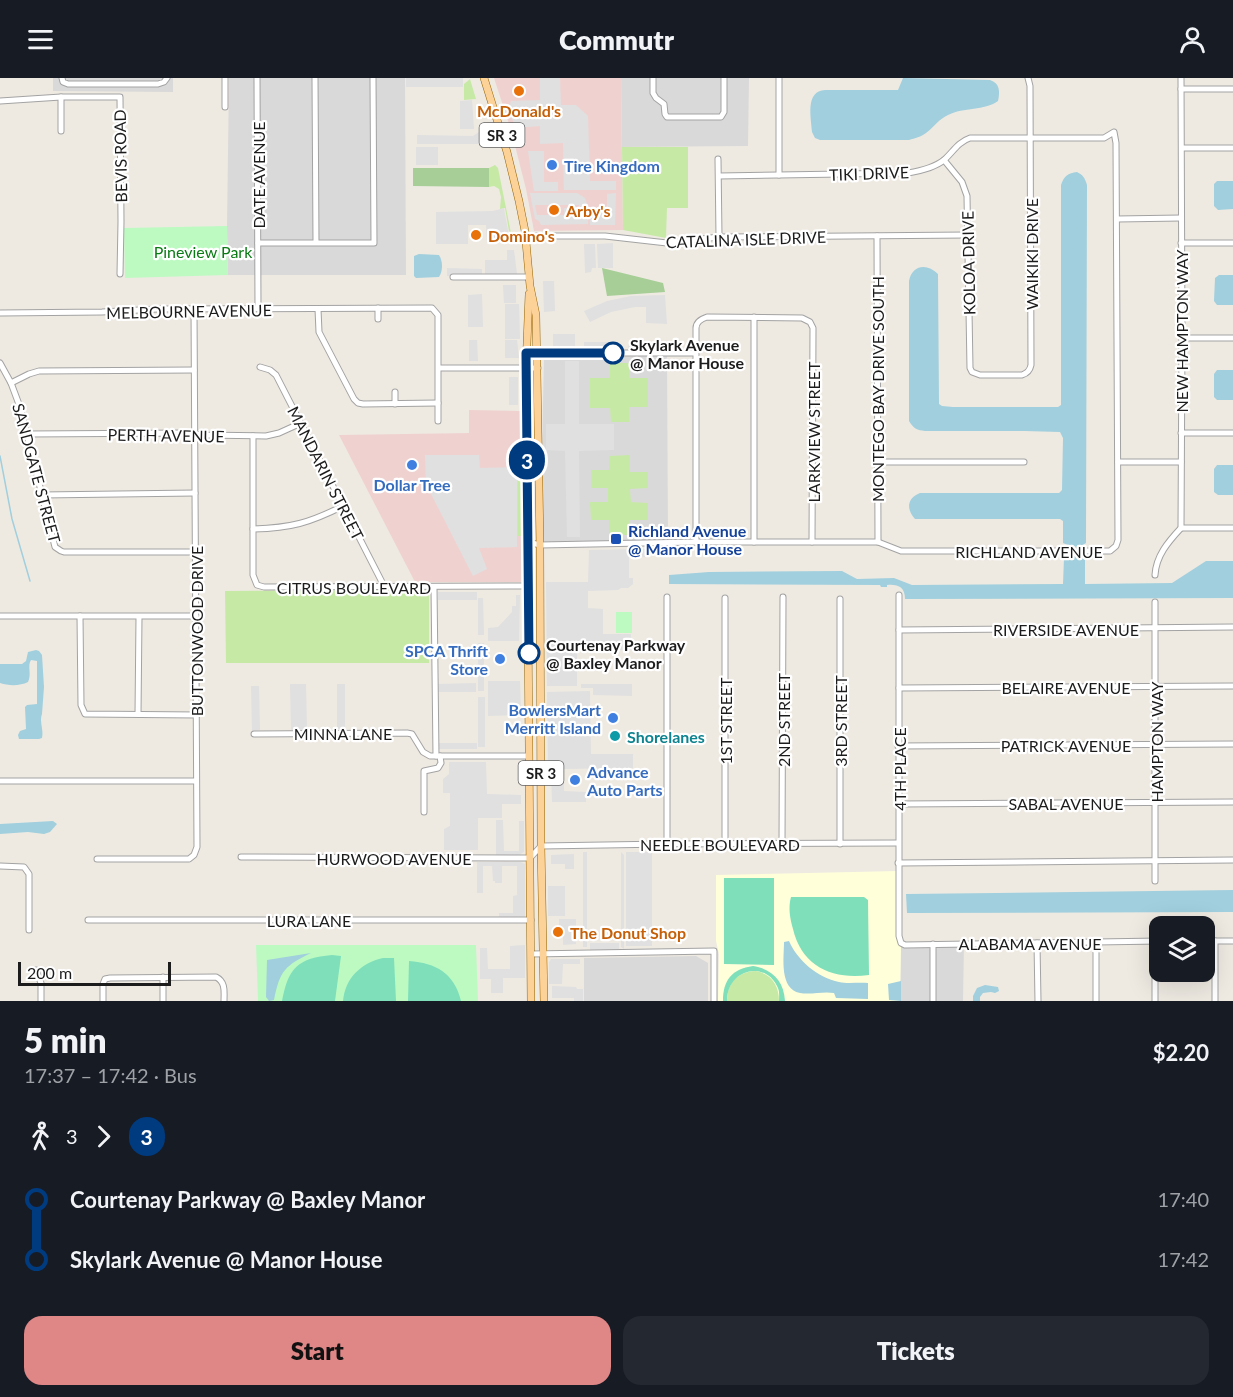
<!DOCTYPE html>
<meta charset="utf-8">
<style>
:root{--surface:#171b24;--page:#242831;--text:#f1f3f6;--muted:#9ea1a6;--accent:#df8687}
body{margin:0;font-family:Lato,sans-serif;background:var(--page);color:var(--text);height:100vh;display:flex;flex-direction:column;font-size:22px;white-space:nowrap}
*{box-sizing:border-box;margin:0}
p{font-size:20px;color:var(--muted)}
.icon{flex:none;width:33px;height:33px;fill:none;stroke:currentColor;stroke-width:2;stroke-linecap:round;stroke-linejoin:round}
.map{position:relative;height:923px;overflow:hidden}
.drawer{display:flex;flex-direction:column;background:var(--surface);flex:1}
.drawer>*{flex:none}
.badge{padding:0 12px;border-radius:20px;font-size:21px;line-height:39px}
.controls{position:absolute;left:1149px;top:838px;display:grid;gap:12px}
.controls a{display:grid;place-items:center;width:66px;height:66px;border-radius:12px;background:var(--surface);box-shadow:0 6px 24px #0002;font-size:30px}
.scale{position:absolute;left:18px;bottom:15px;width:153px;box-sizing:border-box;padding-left:6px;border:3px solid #1c1c1c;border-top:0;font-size:16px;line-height:21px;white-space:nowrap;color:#1c1c1c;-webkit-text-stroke:4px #fff;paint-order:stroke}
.map>.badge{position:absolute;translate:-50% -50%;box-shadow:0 0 0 3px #fff}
.legs{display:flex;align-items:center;gap:9px;height:66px;padding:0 24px;font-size:20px}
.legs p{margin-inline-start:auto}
.head{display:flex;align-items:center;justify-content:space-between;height:102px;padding:0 24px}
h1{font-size:33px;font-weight:800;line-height:45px}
.action{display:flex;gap:12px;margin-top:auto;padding:12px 24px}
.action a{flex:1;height:69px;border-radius:18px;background:var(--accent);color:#111;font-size:24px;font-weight:800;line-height:69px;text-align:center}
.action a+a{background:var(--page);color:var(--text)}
ul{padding:0 24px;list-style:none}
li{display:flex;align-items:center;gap:21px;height:60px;font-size:22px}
li i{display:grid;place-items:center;width:9px;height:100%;margin:0 8px;background:currentColor}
li i::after{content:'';width:15px;height:15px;margin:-8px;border:4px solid;border-radius:50%;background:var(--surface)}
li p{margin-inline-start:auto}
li:first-child i{background:linear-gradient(#0000 50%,currentColor 0)}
li:last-child i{background:linear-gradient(currentColor 50%,#0000 0)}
header{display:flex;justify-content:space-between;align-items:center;height:78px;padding:0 24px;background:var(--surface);font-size:27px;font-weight:800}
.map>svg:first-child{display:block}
.residential{fill:#dad9d9}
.commercial{fill:#efd2d0}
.education{fill:#ffffda}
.grass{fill:#c7e9a6}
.forest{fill:#a6ce96}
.park{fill:#bdfac2}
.pitch{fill:#7edfba}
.parking{fill:#e0e0e0;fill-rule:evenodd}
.water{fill:#a1cfdd}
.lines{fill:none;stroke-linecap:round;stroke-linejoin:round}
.stream{stroke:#a1cfdd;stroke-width:1.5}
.minor-casing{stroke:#a3a3a3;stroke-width:7}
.major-casing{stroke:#956400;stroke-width:8}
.minor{stroke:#fff;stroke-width:5}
.major{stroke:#fdd298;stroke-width:7}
.line-1-casing{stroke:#fff;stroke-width:14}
.line-1{stroke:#003b80;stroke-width:9}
.food-dot{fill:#e8710a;stroke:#fff;stroke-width:2}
.shop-dot{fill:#3f7fe0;stroke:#fff;stroke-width:2}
.stop-1-dot{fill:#fff;stroke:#003b80;stroke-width:3}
.transit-dot{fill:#1a4fb4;stroke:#fff;stroke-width:2}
.culture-dot{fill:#0f9aa8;stroke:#fff;stroke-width:2}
.labels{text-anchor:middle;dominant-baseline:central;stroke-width:4.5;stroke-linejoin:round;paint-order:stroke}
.shield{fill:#fff;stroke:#606060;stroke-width:1.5}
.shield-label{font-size:15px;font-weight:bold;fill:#1c1c1c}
.food-label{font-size:16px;font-weight:bold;fill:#c56008;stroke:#fff;text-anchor:start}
.street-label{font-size:16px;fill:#1c1c1c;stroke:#fff}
.shop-label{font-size:16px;font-weight:bold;fill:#366cbe;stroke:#fff;text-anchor:start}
.park-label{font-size:16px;fill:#0a7b14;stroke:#fff}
.stop-label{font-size:16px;font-weight:bold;fill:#1c1c1c;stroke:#fff;text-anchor:start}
.transit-label{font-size:16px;font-weight:bold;fill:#164399;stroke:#fff;text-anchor:start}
.culture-label{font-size:16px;font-weight:bold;fill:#0d838f;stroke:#fff;text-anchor:start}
</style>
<header><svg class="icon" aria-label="menu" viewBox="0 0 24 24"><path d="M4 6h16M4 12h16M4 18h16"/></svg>Commutr<svg class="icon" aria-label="person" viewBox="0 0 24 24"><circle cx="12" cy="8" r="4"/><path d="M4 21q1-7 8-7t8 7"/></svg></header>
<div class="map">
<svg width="1233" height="923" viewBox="0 0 1233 923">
<rect width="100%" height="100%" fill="#eeeae2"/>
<g class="residential">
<path d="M53,0H173V14L53,13Z"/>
<path d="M229,0H405L406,197H228L227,148Z"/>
<path d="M621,0H749L748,68L622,69Z"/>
<path d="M667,278L668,460L663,465L540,467L544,279Z"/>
<path d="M901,865L964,866L963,923H900Z"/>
<path d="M696,878L708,885V923H584V880Z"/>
</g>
<g class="commercial">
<path d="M494,0H621L623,152L534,153L526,111L511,52Z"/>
<path d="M469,332L520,333L523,501L521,504H415L339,357L469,355Z"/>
</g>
<path class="education" d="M898,793L901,865L900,923H718L719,876L716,863V797Z"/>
<g class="grass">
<path d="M470,1L476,21L464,22V6Z"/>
<path d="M622,69H688V130H667L666,160L623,152Z"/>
<path d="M495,87L498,90L511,155L509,153L505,130L500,131L501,119L499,111L494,108L489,109V90Z"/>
<path d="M610,285H629V300H648V329H629V344H611L610,330H590V300H610Z"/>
<path d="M630,377V394H648V410L630,411L631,424L648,425V442H630V457H609V442H591L590,424H608V410H591V392H609V378Z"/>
<rect x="518" y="400" width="3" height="58"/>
<path d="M429,512V585H226L225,513Z"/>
<path d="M756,893C771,896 779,907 779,923H727C727,905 737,894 756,893Z"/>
</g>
<g class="forest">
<path d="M413,90H489V109L413,108Z"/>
<path d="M602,190L663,205L665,214L607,218Z"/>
</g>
<g class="park">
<path d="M227,148L228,197L125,200L124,150Z"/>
<rect x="616" y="534" width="16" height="21"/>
<path d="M256,867H476L478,923H258Z"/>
</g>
<g class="pitch">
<path d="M724,800H774V887L724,886Z"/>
<path d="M791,819H864L868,822L869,897C833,902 802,889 793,851C790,840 788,830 791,819Z"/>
<path d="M332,877L341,878L335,923H282C288,890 298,880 332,877Z"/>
<path d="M383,880H394L396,923H343C345,900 361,885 383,880Z"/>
<path d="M409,883C436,885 454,895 461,923H408Z"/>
<path d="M753,888C772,891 784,903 785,923H779C779,918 780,913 777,908C764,882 727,892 727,923H723C723,902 732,891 753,888Z"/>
</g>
<g class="parking">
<rect x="406" y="0" width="57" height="9"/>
<path d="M498,0H560L561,27H576L588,38L590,103H616V112H564L563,65L540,66V48L515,50L509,30L511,23L540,22V0Z"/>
<path d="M472,22L474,51H460V23Z"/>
<path d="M482,52L486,66H417V57L473,58Z"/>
<rect x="416" y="69" width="22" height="18"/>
<path d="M528,73H544V104H558V113H534Z"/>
<path d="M530,115H577L585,120L588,129V146L541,147L539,143L535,141ZM535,127H579V129L564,130V137H537Z"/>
<path d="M616,115L615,147H590V133H607V116Z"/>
<path d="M504,130L509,158L493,165H487L486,147H468V166H436V134L493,133Z"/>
<path d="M613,165V190H598L597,166Z"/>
<path d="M584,166H595L596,190H592L591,194L585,195Z"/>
<path d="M507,172H514L517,196H485V182H507Z"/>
<path d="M447,190L482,191V198H447Z"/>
<path d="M543,203H554L555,233L544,234Z"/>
<path d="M503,207H516V225H504Z"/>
<path d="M482,216L483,249H468V217Z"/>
<path d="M665,217L667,246L646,245V229H635L611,234L590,244L584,233L607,223L631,218Z"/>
<path d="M505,226H519L520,261H505Z"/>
<rect x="553" y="256" width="22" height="15"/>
<path d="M469,262H477L478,283H469Z"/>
<path d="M505,262H517L519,280H505Z"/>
<rect x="584" y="264" width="28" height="7"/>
<path d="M629,265H662L663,271H628Z"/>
<path d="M565,283H579V346H614V372L579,373L580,459H567L565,373L546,372V346H565Z"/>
<rect x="509" y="299" width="9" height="28"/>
<path d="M425,377H479L480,390L517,389V469L479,470L487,491L473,498L426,406Z"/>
<path d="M646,471V479L629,480V500H633V506L628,510H621L618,512L588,513V530L603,531V556H631V572L577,573V608H547L546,504H588L589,472Z"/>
<rect x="438" y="514" width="39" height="8"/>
<path d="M516,517H520L519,563H488V550L498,549L512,534V528H516Z"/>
<path d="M478,520H483L484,557H478Z"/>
<rect x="478" y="565" width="6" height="48"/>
<path d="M488,603H520L521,637L488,638Z"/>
<path d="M476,605V614H437V606Z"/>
<path d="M290,606H306L307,652H291Z"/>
<rect x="337" y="606" width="8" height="46"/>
<path d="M581,606H632V618L593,617V610H581Z"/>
<path d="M251,608H259L260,652L252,653Z"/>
<path d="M590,613L591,676H633V690L564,691V713L586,714V724H552L551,691H548L547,614Z"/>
<rect x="478" y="619" width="7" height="50"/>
<rect x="439" y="665" width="38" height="6"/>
<path d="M449,684H486L487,716L521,717V726H502V740H478V772H444V751L450,748V715H443V701L449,696Z"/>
<path d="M496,742H503L504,773H519V743H524V774L519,777H496Z"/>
<rect x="583" y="774" width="4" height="95"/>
<path d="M621,774L624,777V871L621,869Z"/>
<rect x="626" y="774" width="26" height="94"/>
<path d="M574,776V791H565V786H551V777Z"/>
<path d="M477,784H521L525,786V840H499V835H513V818L517,817V788H502V805H495V803H493L492,788H483V815H477Z"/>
<rect x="548" y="808" width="17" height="30"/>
<path d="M559,841H576V866L563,867V849H559Z"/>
<path d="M590,865H619V872L590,873Z"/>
<path d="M525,867V900H503V915H491V901H480V870H487L488,891H510V868Z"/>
<path d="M551,881H580V886H563L562,906H549V884Z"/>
<path d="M552,908L576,909L577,911H583V923H574V920H552Z"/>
</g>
<g class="water">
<path d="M903,0L990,2C1000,5 1000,14 998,23C984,33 964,29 948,37C939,41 934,49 926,55C921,59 915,60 909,62H820L815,60L812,54C811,39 805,13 825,12H898Z"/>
<path d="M1077,94C1083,97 1085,100 1087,107L1086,465C1078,471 1072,469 1063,465V443L1060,441H915C906,431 907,420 920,415H1059L1062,412L1063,360L1060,354L1024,353H925C917,352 914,351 909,343V203C912,187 927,185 938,196L939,326L942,328L953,329H1058L1061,327V107C1064,98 1068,95 1077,94Z"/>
<path d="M1217,103H1233V131L1218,132L1214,128V106Z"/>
<path d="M419,176L439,177C443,183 443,193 439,199L416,200L414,198V178Z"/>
<path d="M1219,197H1233V227H1217L1214,223L1215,200Z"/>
<path d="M1217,292H1233V322H1217L1214,319V296Z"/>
<path d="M1217,387H1233V417H1218L1214,414V391Z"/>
<path d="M1071,477H1078L1085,482V506L1172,505L1206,483H1233V520L905,521C905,509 898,506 887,507V509H881L880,507L669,506V497L709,494L842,493L857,501L894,500L912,507L1063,506L1064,480Z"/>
<path d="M36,572L39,573L42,577L44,609L42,636C39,643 44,652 42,660L39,661H19L18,657L20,653L26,651L25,629L27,627L37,626V583L31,582C27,588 32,596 28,604C20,608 9,608 0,605V586H22L26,583L28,574Z"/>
<path d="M53,743L57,746L50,754L44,756L28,754L0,756V746Z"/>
<path d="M1233,812V834L907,835L906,816Z"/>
<path d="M789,863C797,882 818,900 839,904C848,906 859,904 868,905V921L836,920L834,915C823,913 811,917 800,915C779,911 784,879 784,864Z"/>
<path d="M311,875C285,888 280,892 274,922L269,923L266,919L267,882Z"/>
<path d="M901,903V923L889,922L888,906Z"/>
<path d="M985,907L998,909L999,913L995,915L991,914L983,915L980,919V923H973V918L977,910Z"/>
</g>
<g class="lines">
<path class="stream" d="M0,378L12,441L30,503"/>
<defs>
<g id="minor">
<path d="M62,0L63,4L68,6H158L164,4L167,0"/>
<path d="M257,0L258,230"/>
<path d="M315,0L316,164"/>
<path d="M653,0V15L656,20L664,26L665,36L667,39H721L724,34V0"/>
<path d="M779,0V97"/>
<path d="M1181,11H1233"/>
<path d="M61,19V53"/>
<path d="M0,23L61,19H120L121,144L120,196"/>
<path d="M225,29V0"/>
<path d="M1182,70H1233"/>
<path d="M718,81L719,159"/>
<path d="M944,82L962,104L967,118L970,290L972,294L980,297H1022C1028,295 1030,292 1031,287L1030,8L1028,0"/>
<path d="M1117,141L1181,140"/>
<path d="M877,158L878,464"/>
<path d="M525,160L538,158H605L667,165L719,159L968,157"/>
<path d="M258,165H374L373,0"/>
<path d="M1181,165H1233"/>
<path d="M453,199H529"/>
<path d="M378,230V241"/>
<path d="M318,231L319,254L354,321L358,325L363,326L438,325"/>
<path d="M0,235L102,234L158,231L432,230L438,237V343"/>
<path d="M754,239V464"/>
<path d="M1182,260H1233"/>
<path d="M526,275H695"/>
<path d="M0,285L11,305L20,329L55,469L61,473L64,474H196"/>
<path d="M260,289L270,292L276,297L384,508"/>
<path d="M439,290H538"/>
<path d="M11,305L29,296L39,293L194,292"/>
<path d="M395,314V326"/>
<path d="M1181,355H1233"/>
<path d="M28,356L186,355L202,357L266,358L279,355L301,345"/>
<path d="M253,358V497L257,507L264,509L528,508"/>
<path d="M877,384H1024"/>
<path d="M1118,384H1181"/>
<path d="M42,417L195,415"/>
<path d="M1181,450H1233"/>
<path d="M253,451C291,450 309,445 343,428"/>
<path d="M528,464L540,467L696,464H878L901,473H1110L1116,468L1118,462L1116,65L1114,54L1104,60H970C958,64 953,74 944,82C934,90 920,93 908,95L719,98"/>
<path d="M696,464V250C696,244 701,241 707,239L802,240L810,244L813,250L812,464"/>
<path d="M1155,497C1156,478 1168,464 1181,450L1182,260L1181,0"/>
<path d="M434,509L436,678"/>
<path d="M899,517V858L901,865L905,867L1160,863"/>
<path d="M840,521V766"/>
<path d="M1155,524V803"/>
<path d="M0,538H196"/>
<path d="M80,538L81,627L85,636L197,637"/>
<path d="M899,552L1233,549"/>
<path d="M899,610L1233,608"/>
<path d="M138,636L139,539"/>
<path d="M254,656L407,655L412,656L423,674L430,678H529"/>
<path d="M898,668L1233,666"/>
<path d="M0,703H196"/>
<path d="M899,726L1233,724"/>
<path d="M424,734V693L438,690L441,685L440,678"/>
<path d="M667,766V519"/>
<path d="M725,766V520"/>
<path d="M782,766L783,519"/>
<path d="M241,779L530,780L541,768L667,766L898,765"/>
<path d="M97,781H189L194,777L197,769L194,231"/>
<path d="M898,785L1233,782"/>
<path d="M0,788L24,789L29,796V852"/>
<path d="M88,842H531"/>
<path d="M1204,863H1233"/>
<path d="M1037,865L1038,923"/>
<path d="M531,876L714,873V923"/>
<path d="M36,892L41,905V923"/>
<path d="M163,899V923"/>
<path d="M103,923V906L105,901L110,900L216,899C226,904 224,914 224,923"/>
<path d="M933,923V866"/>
<path d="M1096,923V865"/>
<path d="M1155,923V863"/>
<path d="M1215,923V863"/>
</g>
<g id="major">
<path d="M484,0L507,74L519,123L525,153L530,208L536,237L540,467L541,768L544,923"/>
<path d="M529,216L526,290L531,923"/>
</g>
</defs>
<use href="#minor" class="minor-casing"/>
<use href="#major" class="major-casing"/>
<use href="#minor" class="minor"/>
<use href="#major" class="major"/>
</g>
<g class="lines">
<defs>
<path id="line-1" d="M529,575L526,275H613"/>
</defs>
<use href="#line-1" class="line-1-casing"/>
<use href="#line-1" class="line-1"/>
</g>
<g class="food-dot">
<circle cx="519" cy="13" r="6"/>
<circle cx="554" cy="132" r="6"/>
<circle cx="476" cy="157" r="6"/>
<circle cx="558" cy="854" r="6"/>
</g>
<g class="shop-dot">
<circle cx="552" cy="87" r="6"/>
<circle cx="412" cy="387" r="6"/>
<circle cx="500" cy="581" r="6"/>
<circle cx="613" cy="640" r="6"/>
<circle cx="575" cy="702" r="6"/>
</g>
<g class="stop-1-dot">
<circle cx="613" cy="275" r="10"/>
<circle cx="529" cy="575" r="10"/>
</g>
<rect class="transit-dot" x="610" y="455" width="12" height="12" rx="3"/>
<circle class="culture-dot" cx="615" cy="658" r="6"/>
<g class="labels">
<g class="shield">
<rect x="479.5" y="45" width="45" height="24" rx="4.5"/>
<rect x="518.5" y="683" width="45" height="24" rx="4.5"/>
</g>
<g class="shield-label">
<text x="502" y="57">SR 3</text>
<text x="541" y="695">SR 3</text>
</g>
<g class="food-label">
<text x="519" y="32" text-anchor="middle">McDonald's</text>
<text x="566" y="132">Arby's</text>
<text x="488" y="157">Domino's</text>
<text x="570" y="854">The Donut Shop</text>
</g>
<g class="street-label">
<text transform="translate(120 78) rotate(-91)">BEVIS ROAD</text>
<text transform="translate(869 95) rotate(-2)">TIKI DRIVE</text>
<text transform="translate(258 97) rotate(-90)">DATE AVENUE</text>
<text transform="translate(746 161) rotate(-2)">CATALINA ISLE DRIVE</text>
<text transform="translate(1031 176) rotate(-90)">WAIKIKI DRIVE</text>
<text transform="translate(968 185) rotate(-91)">KOLOA DRIVE</text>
<text transform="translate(189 233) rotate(-1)">MELBOURNE AVENUE</text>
<text transform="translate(1181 253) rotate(-90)">NEW HAMPTON WAY</text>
<text transform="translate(877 311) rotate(-90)">MONTEGO BAY DRIVE SOUTH</text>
<text transform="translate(813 354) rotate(-90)">LARKVIEW STREET</text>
<text transform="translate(166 357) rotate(1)">PERTH AVENUE</text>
<text transform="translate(37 395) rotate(75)">SANDGATE STREET</text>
<text transform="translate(326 395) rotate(63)">MANDARIN STREET</text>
<text x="1029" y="473">RICHLAND AVENUE</text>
<text x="354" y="509">CITRUS BOULEVARD</text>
<text x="1066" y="551">RIVERSIDE AVENUE</text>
<text transform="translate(196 553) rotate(-90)">BUTTONWOOD DRIVE</text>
<text x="1066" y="609">BELAIRE AVENUE</text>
<text transform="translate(783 642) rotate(-90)">2ND STREET</text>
<text transform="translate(725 643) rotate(-90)">1ST STREET</text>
<text transform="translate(840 643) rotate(-90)">3RD STREET</text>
<text x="343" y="655">MINNA LANE</text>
<text transform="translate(1156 664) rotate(-90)">HAMPTON WAY</text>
<text x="1066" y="667">PATRICK AVENUE</text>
<text transform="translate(899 691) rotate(-90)">4TH PLACE</text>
<text x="1066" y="725">SABAL AVENUE</text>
<text x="720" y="766">NEEDLE BOULEVARD</text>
<text x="394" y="780">HURWOOD AVENUE</text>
<text x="309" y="842">LURA LANE</text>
<text x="1030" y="865">ALABAMA AVENUE</text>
</g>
<g class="shop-label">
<text x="564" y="87">Tire Kingdom</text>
<text x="412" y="406" text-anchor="middle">Dollar Tree</text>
<text x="488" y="572" text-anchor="end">SPCA Thrift<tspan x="488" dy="18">Store</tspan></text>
<text x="601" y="631" text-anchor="end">BowlersMart<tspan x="601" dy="18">Merritt Island</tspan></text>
<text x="587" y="693">Advance<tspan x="587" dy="18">Auto Parts</tspan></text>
</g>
<g class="park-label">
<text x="203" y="173">Pineview Park</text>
</g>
<g class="stop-label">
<text x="630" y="266">Skylark Avenue<tspan x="630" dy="18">@ Manor House</tspan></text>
<text x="546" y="566">Courtenay Parkway<tspan x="546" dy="18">@ Baxley Manor</tspan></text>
</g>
<g class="transit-label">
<text x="628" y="452">Richland Avenue<tspan x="628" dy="18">@ Manor House</tspan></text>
</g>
<g class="culture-label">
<text x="627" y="658">Shorelanes</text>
</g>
</g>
</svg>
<div class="controls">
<a><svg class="icon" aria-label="layers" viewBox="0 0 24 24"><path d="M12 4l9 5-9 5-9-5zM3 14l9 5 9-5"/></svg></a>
</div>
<div class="scale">200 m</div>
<b class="badge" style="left:527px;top:382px;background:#003b80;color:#fff">3</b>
</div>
<section class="drawer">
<div class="head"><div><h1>5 min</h1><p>17:37 – 17:42 · Bus</p></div><b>$2.20</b></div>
<div class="legs"><svg class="icon" aria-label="walk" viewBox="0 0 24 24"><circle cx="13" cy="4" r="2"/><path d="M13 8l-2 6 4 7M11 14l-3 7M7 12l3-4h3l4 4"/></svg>3<svg class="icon" aria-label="forward" viewBox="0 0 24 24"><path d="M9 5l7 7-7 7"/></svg><b class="badge" style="background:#003b80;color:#fff">3</b></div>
<ul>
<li><i style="color:#003b80"></i><b>Courtenay Parkway @ Baxley Manor</b><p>17:40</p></li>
<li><i style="color:#003b80"></i><b>Skylark Avenue @ Manor House</b><p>17:42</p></li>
</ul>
<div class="action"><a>Start</a><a>Tickets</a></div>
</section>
